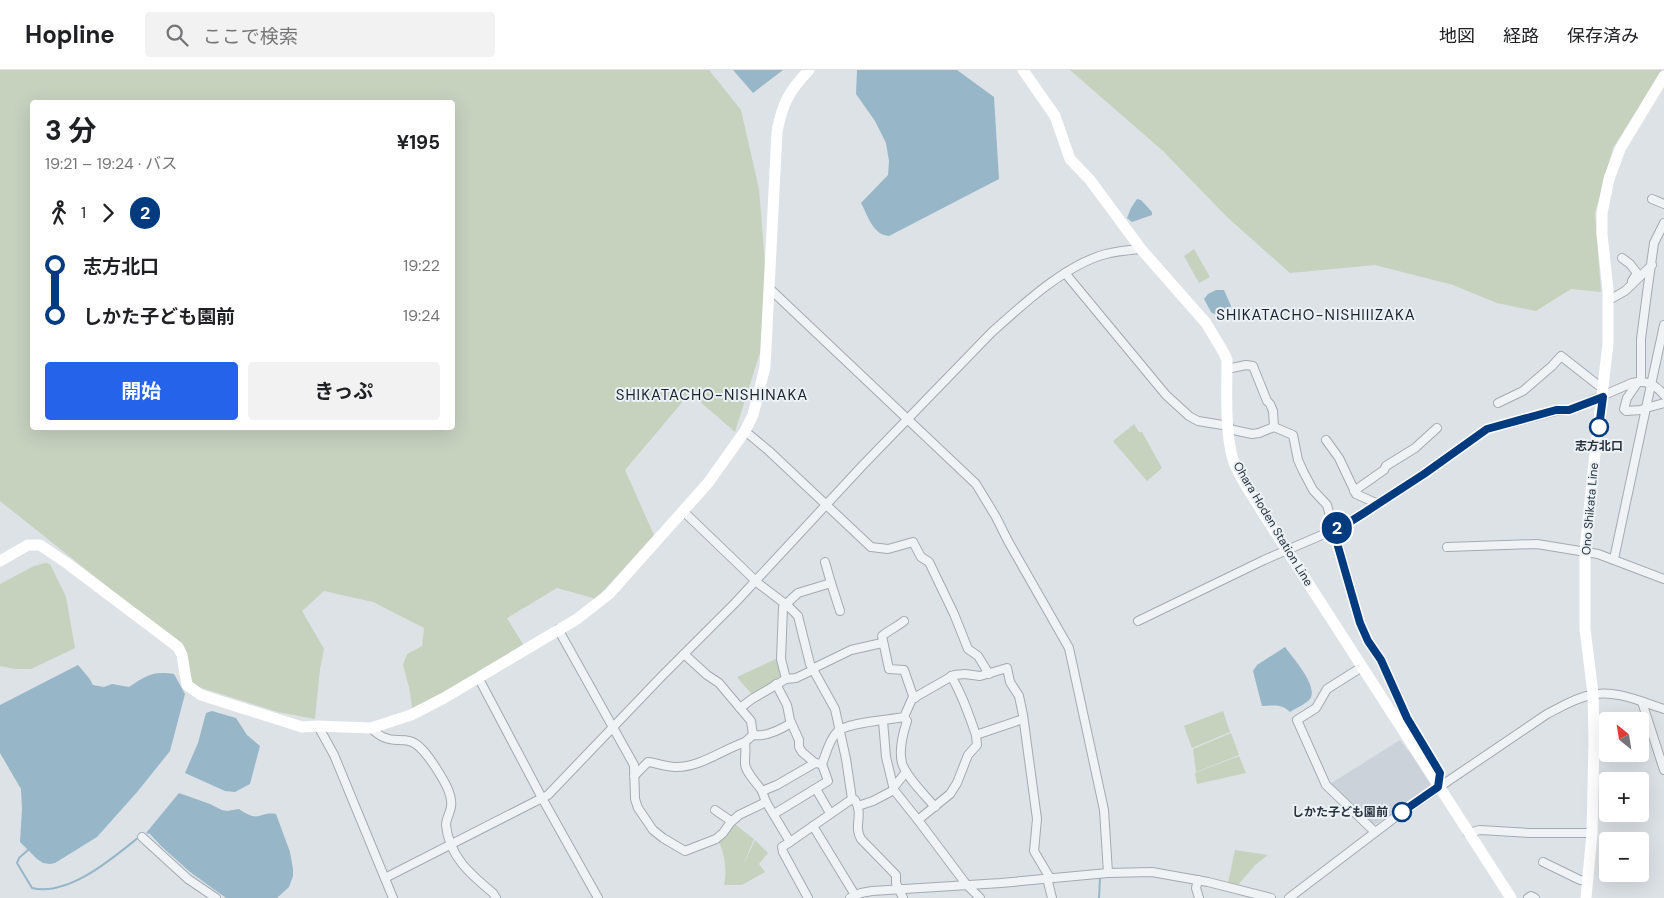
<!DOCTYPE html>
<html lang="ja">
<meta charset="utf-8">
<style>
:root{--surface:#fff;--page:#f2f2f2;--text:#202124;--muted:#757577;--line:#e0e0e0;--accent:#2563eb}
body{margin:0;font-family:"DM Sans","Noto Sans JP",sans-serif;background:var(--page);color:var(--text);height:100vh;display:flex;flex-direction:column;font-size:19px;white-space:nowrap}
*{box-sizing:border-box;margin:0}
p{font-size:16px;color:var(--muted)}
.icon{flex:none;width:28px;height:28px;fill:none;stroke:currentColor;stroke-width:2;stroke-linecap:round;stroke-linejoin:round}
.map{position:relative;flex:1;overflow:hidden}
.panel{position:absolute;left:30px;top:30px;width:425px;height:330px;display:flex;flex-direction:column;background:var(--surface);border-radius:5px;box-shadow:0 5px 20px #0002}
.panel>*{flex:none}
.badge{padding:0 10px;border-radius:16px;font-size:18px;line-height:32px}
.needle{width:32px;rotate:330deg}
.buttons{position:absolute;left:1599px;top:642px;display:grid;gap:10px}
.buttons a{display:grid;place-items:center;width:50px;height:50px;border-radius:5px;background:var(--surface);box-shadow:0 5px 20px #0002;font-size:25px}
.map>.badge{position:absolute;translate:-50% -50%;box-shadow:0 0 0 2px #fff}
.legs{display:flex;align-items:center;gap:8px;height:55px;padding:0 15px;font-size:16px}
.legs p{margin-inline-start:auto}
.summary{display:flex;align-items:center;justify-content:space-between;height:85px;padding:0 15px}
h1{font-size:28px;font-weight:700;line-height:38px}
.button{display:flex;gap:10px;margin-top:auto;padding:10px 15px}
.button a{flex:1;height:58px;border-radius:5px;background:var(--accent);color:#fff;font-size:20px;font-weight:700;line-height:58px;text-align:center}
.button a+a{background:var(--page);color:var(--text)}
ul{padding:0 15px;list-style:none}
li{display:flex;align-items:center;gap:18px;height:50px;font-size:19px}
li i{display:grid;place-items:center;width:8px;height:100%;margin:0 6px;background:currentColor}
li i::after{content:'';width:12px;height:12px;margin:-6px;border:4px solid;border-radius:50%;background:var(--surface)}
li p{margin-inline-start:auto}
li:first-child i{background:linear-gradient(#0000 50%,currentColor 0)}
li:last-child i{background:linear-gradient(currentColor 50%,#0000 0)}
header{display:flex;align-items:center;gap:30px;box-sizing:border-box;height:70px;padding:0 25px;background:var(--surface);border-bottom:1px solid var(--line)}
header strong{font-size:24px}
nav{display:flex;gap:28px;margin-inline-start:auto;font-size:18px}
.search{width:350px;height:45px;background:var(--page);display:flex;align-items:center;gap:12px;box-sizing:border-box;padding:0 18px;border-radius:5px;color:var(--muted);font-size:19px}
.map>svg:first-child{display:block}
.built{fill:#cbd2d9}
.green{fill:#c6d1be;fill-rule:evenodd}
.water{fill:#97b6c8}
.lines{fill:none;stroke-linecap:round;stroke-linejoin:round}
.stream{stroke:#97b6c8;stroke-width:2}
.street-casing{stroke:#a3aab1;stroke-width:10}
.street{stroke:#f0f3f5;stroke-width:8}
.secondary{stroke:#fff;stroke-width:11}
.line-1-casing{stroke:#fff;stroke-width:11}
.line-1{stroke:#003b80;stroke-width:8}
.stop-1-dot{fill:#fff;stroke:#003b80;stroke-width:2.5}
.labels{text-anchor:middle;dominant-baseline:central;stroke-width:4;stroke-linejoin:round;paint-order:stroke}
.stop-label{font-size:12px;font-weight:bold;fill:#27323e;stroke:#ecf1f5}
.street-label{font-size:12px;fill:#27323e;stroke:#ecf1f5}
.quarter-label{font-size:15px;letter-spacing:1px;fill:#19232e;stroke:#ecf1f5}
</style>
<header>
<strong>Hopline</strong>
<div class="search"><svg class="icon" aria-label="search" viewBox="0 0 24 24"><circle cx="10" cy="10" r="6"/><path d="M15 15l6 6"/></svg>ここで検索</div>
<nav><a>地図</a><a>経路</a><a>保存済み</a></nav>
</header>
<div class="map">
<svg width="1664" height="828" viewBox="0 0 1664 828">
<rect width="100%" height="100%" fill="#dde2e7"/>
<path class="built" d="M1400,670L1408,681H1409L1431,715L1373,756L1330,714Z"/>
<g class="green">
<path d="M0,0H709L741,40L759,119L766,206L762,276L735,362L690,323L625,400L654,465L596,529L557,518L507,548L524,576L413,643L409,617L403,595L407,584L422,576L424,558L373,532L324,521L302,541L324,579L320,599L315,649L278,642L192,615L182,576L0,431ZM32,32H452V358H32Z"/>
<path d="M1070,0H1662L1613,78L1595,143L1601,222L1571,219L1536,241L1497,233L1453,215L1375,195L1290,203L1227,147L1163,81Z"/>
<path d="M1194,179L1210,207L1199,213L1184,186Z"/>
<path d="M1134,354L1139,362H1142L1162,398L1147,411L1113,371Z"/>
<path d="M45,493L50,494L66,527L75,578L31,599H15L0,596V514L34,496Z"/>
<path d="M778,588L784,608L753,626L737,607Z"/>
<path d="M1223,641L1230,662L1192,678L1184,656Z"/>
<path d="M1231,663L1239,685L1196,702L1193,679Z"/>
<path d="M1239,686L1246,703L1197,714L1195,703Z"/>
<path d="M732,752L754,769L742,798L755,770L768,783L759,794L765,802L742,815H724C727,802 725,782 718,771Z"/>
<path d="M1235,780L1268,785L1255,795L1238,815L1228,813Z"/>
</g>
<g class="water">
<path d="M733,0H783L753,23Z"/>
<path d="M857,0H957L994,27L999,109L889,166C873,165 868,146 861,133L888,105L889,91L886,73L875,51L856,24Z"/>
<path d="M1137,129L1141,130L1152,142V145L1132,152L1127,148L1131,138Z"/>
<path d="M1216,220H1224L1231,236L1229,239L1214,244L1211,242L1204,229L1208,224Z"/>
<path d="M1285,577C1292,587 1319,616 1310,629C1306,634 1296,638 1290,642C1281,633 1273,636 1262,636L1253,601L1257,595Z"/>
<path d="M78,595L89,608L93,615L104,617L112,614L129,617C147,605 153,601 174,604L185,624L170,681L138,721L97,767L55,793L50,794L43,793L37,789L20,772L22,739L21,719L0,683V635Z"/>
<path d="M212,641L236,648L247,665L260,676L250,714L235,722L225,721L185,703L198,673L206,643Z"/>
<path d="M179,723L210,734L222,740L227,741L239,739C260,754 258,741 276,744L290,782L293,799V806L289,817L277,828H226L190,802L161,776L150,764L146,763Z"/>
</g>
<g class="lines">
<g class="stream">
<path d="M29,779L19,788L17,793L32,818C68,827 113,788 139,767"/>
<path d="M1099,828L1100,808"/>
</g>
<defs>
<g id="street">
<path d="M1652,129L1664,134"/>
<path d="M1622,188L1630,194L1637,203L1632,211"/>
<path d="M1065,203L1166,325L1189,346L1198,351L1229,356"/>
<path d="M769,218L976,414L996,447L1008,471L1069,578L1104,740L1108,803"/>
<path d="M1609,230L1625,221L1652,195"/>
<path d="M1227,299L1246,295L1253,296L1267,331L1270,334L1273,341L1274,357"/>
<path d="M1641,311V269L1647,223L1654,173L1664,153"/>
<path d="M1638,312L1627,328L1624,339L1626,341L1641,340L1646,338L1664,255"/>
<path d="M1498,333L1523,321L1552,296L1561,286L1598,315L1603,314"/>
<path d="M1229,359L1252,364L1259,363L1274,357L1293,365L1298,390L1303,401L1313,420L1327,435L1360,553L1368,571L1381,590L1407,648L1440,703L1438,715"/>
<path d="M745,361L769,381L871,477L888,479L913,472L921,487L929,492L954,544L968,579L978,586L989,604"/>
<path d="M1326,370L1339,388L1356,424L1378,434"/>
<path d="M1354,421L1384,400L1386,396L1415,378L1437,358"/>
<path d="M683,441L759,514L788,536L798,546L810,594L835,639L846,689L852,729L855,730C864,746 853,755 861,769L896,805V813L903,828"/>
<path d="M1447,477L1537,474L1598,484L1664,509"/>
<path d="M1614,489L1646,338L1664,333"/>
<path d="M831,513L840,541"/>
<path d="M904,551C897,557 889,560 882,566L889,599L904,600L912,623L915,628"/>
<path d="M1138,551L1264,490L1345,455L1424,404L1487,359L1556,341L1569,340L1632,313C1646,310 1655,314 1664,325"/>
<path d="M558,559L634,695L635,729L638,738L653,760L663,768L685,781L716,769L723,763L730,753L739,745L766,732"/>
<path d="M684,584L707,605L719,613L751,651L753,665L745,672C746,679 745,686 745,693C745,702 757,713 762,721"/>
<path d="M1362,597L1327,619L1316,638L1297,650L1326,715L1375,762"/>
<path d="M812,599L851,580L882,573"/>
<path d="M951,606C962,624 969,645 976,665"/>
<path d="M478,607L542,728L598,828"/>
<path d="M786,609L781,589L783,537L798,523L831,513L825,492"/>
<path d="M776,614L787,635L790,650L799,670V677L802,682L815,693"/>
<path d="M1642,632L1664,700"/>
<path d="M740,638L752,629L786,609L796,608L813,600"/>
<path d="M904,647L907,651C903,663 899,681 902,693C906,707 926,726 935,737"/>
<path d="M883,651L886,687L894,720L918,750L966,814L980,828"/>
<path d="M318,656L334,685L393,828"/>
<path d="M371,658C379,666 386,670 398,670C401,670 406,670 409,671C420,673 430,689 436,698C443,709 453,724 451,737C450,743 446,749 446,755C449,786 470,804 493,823L496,828"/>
<path d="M753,665C766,667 780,660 791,653"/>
<path d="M634,706L648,692C657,693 666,697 675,697C699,698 722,680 745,672"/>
<path d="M894,717L906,702"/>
<path d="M816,719L830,743"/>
<path d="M858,736L873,731L894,720"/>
<path d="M715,740L731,751"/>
<path d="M774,744L828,711L822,694"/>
<path d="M918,750L950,724L957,713L968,685L977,675L976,665L1023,649"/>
<path d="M813,756L855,825"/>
<path d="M1468,763L1480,760L1529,763H1592"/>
<path d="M142,767L188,809L216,828"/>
<path d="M790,772L852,729"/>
<path d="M1543,792L1580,810L1588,811"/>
<path d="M385,808L548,725L662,606L735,533L863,395L991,263C1021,236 1066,194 1106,184C1117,181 1129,180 1141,179"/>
<path d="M1047,808L1052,828"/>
<path d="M1198,810L1196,818L1199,828"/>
<path d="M808,828L783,782L782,777L790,772L766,732L762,721L777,715L815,693L822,694C826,684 829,670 837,662C846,652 890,650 904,647L912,629L954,605L965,604L980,606L1007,598L1010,612L1019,626L1023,645L1037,749L1034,781L1050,808"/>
<path d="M850,828L861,823L872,821L1001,813L1108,803L1152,802L1208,812L1271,828"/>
<path d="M1289,828L1398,745L1547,644C1561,637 1575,628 1591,625C1614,619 1642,632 1664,639"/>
<path d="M1528,828L1531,826L1535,828"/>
</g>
</defs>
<use href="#street" class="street-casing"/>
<use href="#street" class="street"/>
<g class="secondary">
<path d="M1023,0L1055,46L1070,89L1090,110L1141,179L1206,253L1224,283L1227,290C1227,318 1224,372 1236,397C1243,413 1254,428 1263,443L1511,828"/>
<path d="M0,491L28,475H40L68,494L178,577L182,585L187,615L201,625L302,657L318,656L371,658L411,645L444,628L577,549L609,524L708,413L745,361L753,345L765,297L777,62C782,34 789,21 809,0"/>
<path d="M1586,828L1592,763L1594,671L1593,624L1585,559V481L1593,401L1608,274V220L1602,164V143L1609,109L1620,79L1664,6"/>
</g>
</g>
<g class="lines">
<defs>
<path id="line-1" d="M1402,742L1438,717L1440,703L1407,648L1381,590L1368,571L1360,553L1333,459L1345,455L1364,443L1424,404L1487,359L1556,340H1569L1603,327L1599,357"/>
</defs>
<use href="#line-1" class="line-1-casing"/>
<use href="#line-1" class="line-1"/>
</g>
<g class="stop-1-dot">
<circle cx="1599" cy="357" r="9"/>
<circle cx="1402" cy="742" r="9"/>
</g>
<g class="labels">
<g class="stop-label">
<text x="1599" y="376">志方北口</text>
<text x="1388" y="742" text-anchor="end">しかた子ども園前</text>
</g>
<g class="street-label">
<text transform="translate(1590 439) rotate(-85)">Ono Shikata Line</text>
<text transform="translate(1273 454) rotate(59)">Ohara Hoden Station Line</text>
</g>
<g class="quarter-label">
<text x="1316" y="245">SHIKATACHO-NISHIIIZAKA</text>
<text x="712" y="325">SHIKATACHO-NISHINAKA</text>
</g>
</g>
</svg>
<div class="buttons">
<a><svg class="needle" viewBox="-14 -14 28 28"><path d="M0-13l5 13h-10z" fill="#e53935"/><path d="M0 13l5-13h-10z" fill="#757577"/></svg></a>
<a>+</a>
<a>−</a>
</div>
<b class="badge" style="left:1337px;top:458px;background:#003b80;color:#fff">2</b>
<section class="panel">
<div class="summary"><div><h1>3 分</h1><p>19:21 – 19:24 · バス</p></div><b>¥195</b></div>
<div class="legs"><svg class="icon" aria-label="walk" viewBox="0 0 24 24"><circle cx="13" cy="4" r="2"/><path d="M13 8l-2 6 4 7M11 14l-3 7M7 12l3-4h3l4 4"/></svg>1<svg class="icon" aria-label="forward" viewBox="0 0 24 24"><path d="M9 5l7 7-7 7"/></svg><b class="badge" style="background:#003b80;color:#fff">2</b></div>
<ul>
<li><i style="color:#003b80"></i><b>志方北口</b><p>19:22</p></li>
<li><i style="color:#003b80"></i><b>しかた子ども園前</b><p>19:24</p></li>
</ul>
<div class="button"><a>開始</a><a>きっぷ</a></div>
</section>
</div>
